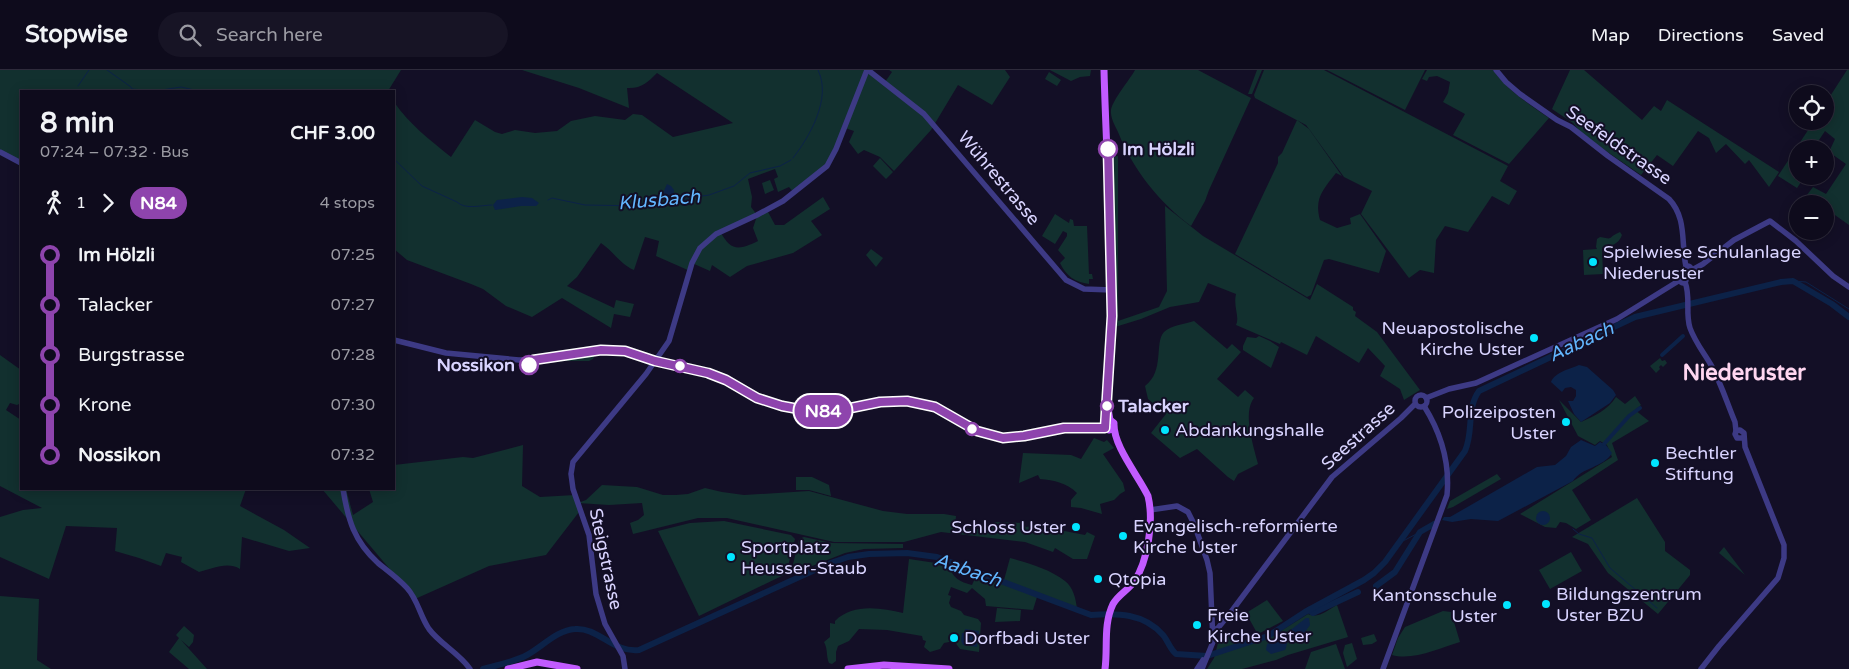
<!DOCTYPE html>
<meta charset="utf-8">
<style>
:root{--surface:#0e0b1c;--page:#171425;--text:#f1f3f6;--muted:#9b9ba3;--line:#2e2b3b}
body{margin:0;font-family:"Varela Round",sans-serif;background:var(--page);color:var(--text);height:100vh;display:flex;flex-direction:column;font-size:19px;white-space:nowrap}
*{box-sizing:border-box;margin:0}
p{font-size:16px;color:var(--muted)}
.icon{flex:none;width:28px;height:28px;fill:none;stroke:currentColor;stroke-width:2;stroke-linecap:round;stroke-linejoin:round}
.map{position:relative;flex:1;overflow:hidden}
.sheet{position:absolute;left:20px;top:20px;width:375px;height:400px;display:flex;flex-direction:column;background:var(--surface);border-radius:0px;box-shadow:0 2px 12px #0003,0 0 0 1px var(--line)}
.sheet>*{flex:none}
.badge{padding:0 10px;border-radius:16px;font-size:18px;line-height:32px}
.fabs{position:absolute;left:1789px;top:15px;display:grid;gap:10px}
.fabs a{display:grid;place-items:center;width:45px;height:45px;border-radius:50%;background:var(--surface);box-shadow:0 2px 12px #0003,0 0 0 1px var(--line);font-size:25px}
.map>.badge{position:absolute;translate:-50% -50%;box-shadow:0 0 0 2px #fff}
.legs{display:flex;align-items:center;gap:8px;height:55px;padding:0 20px;font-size:16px}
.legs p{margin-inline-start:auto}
.headline{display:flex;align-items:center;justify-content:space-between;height:85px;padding:0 20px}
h1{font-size:28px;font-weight:700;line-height:38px}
ul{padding:0 20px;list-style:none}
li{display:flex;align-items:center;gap:18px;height:50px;font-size:19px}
li i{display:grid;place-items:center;width:8px;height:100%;margin:0 6px;background:currentColor}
li i::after{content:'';width:12px;height:12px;margin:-6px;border:4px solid;border-radius:50%;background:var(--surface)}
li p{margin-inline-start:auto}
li:first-child i{background:linear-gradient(#0000 50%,currentColor 0)}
li:last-child i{background:linear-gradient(currentColor 50%,#0000 0)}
header{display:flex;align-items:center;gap:30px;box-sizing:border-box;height:70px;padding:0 25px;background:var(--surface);border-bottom:1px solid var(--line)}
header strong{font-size:24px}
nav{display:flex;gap:28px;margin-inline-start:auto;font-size:18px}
.search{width:350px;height:45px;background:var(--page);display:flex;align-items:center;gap:12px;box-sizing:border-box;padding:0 18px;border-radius:28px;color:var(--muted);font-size:19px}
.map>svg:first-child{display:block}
.green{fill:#12302f;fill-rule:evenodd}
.water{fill:#0c2248}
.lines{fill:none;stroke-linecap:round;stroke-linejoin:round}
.stream{stroke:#0c2248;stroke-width:1}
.canal{stroke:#0c2248;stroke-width:4}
.river{stroke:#0c2248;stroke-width:6}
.minor{stroke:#3d3a85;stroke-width:5.5}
.major{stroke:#c25bff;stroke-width:7}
.line-1-casing{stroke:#fff;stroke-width:11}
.line-1{stroke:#8e44ad;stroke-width:8}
.stop-1-dot{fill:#fff;stroke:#8e44ad;stroke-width:2.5}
.poi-dot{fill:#00e5ff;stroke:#130f26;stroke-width:2}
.labels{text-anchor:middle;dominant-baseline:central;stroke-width:4;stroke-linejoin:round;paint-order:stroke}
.street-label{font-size:18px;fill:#d9d4ff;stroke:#130f26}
.stop-label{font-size:18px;font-weight:bold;fill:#d9d4ff;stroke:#130f26;text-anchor:start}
.poi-label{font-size:18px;fill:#d9d4ff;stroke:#130f26;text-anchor:start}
.water-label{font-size:19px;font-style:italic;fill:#62b6ff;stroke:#130f26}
.district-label{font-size:22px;font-weight:bold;fill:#ffd6f0;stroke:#130f26}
</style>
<header>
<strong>Stopwise</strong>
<div class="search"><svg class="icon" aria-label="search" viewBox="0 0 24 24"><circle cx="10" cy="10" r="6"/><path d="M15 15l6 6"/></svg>Search here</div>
<nav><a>Map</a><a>Directions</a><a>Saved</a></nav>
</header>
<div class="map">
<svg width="1849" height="599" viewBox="0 0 1849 599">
<rect width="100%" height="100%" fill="#130f26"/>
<g class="green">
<path d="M0,0H401L388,21H21V93L0,82Z"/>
<path d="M522,0H868L885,12L892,2L889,0H1005L1010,7L992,35L958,15L931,60L894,101L880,87L864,80L858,84L849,72L854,61L845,58L830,91L794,123L789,117L778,122L774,109L778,107L775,99L748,109L752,127L751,137L757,145L767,140L775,155H784L823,127L830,139L811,151L822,165L793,183L747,196L730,207L712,195L710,201L692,193L690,201L656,186L659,171L645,167L634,200C621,195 613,181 601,173L577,207L567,216L614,238L616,230L634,234L630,247L614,244L611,258L562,228L532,247L506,236L483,219L471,214L407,190L394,179V32C409,54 430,70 451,87L475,50L495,62L502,64L515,60L535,63L557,61L571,51L595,46L625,50L633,44L642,45L673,67L733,53L657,3C648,12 641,19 627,18L629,38L579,18ZM757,146L753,158L758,171C739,180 731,182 720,161Z"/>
<path d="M1050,0H1091L1090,6L1080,7L1071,11Z"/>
<path d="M1135,0H1198L1251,28L1209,120L1205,131L1191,156C1159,132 1133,100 1118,62C1115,56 1110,47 1111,40C1113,29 1129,11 1135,0Z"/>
<path d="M1257,0H1262L1252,24H1248Z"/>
<path d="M1264,0H1324L1508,96L1500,111L1517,121L1509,135L1492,126L1468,162L1445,156L1436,170L1434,203L1420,200L1409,208L1361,144L1372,121L1344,107L1306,55L1255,28L1254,25Z"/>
<path d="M1327,0H1425L1405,40Z"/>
<path d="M1427,0H1493C1508,21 1529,34 1549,48L1509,94L1453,65L1465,44L1443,32L1448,23L1450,12L1437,6L1429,7L1427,11L1422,9Z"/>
<path d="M1570,0H1584L1642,50L1654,36L1661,41L1667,30L1779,102L1769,117L1749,90L1745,94L1726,74L1716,83L1709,68L1698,61L1673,96L1657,85L1641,105L1583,65L1573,53L1552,39Z"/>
<path d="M1847,0H1849V155L1825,138V134H1819L1807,125L1813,117L1826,124L1846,94L1829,82L1835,69L1825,61L1813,79H1798V106H1805L1797,118L1778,106L1814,51H1825V34Z"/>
<path d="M1049,2L1061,10L1057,16L1045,9Z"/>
<path d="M1297,50L1309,59L1342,106L1336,103C1323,120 1314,128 1320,150L1337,158L1351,154L1350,148L1360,144L1386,181L1379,203L1329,189L1324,190L1311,225L1307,227L1235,184L1278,93V87L1282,83Z"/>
<path d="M1118,86V251L1159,237L1167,221L1165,136L1203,166L1310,230L1317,214L1353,237V240L1356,242L1355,246L1377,262L1420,320L1404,330L1400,319L1380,306L1385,296L1368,278L1359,293L1316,266L1307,285L1281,272L1280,274L1236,255C1240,246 1233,237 1236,224L1208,213L1199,232L1170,237L1141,249L1115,257L1110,87Z"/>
<path d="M880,88L893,102L886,109L873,96Z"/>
<path d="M770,110L774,120L765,124L762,113Z"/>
<path d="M1055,144L1069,153L1070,149L1073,150L1074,156H1087L1089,204H1092L1093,209H1089V214C1075,212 1066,206 1060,193L1065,188L1058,180L1067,166V163L1063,161L1055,174L1042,166Z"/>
<path d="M1620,162L1622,165C1619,174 1610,177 1602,178L1603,204L1584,205L1583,180L1597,179L1596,177L1597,169L1600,167C1615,170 1606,168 1620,162Z"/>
<path d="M871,179L883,188L876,197L866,185Z"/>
<path d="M1194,251L1227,279L1232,274L1241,282L1217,309L1238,327L1245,320L1254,328C1242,343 1254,377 1258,394L1238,404L1234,411L1228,407L1197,379L1180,388L1151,363L1166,344L1148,329L1145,316C1165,301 1154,273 1164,262C1171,255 1186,254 1194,251Z"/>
<path d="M1259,266L1270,271L1279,277L1271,298L1243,280V276L1247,267L1256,268Z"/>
<path d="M596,284L598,286L595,285L593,289L589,291H559Z"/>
<path d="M0,285L21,300V333L17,335L10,333L6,340L21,350V419H246L240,436L284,460L310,478L289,481L242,467L240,499C227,491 212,499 199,502L181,492L182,487L166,483L161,496L139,488L115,481L117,458L66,456L49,509L0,487V447L23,440L42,438L0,416Z"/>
<path d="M1660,288L1662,291L1665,290L1667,293L1663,297L1661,295L1659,297L1660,299L1656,303L1650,296Z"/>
<path d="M1635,326L1641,335L1635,340L1649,351L1612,373L1618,390L1572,420L1591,450L1576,459L1566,453L1560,452L1556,458L1545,457L1520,444L1612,387L1607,375L1600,371L1595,375L1578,366L1559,330L1581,352C1594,346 1608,340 1616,327L1625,334Z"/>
<path d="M1094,368L1104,372L1107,370L1114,378L1103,384L1123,413L1125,421L1120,424L1114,430L1100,434L1102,444L1081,438L1071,437V430L1077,423C1067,413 1054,410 1040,409L1038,405L1019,413L1023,383L1071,385L1081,389Z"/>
<path d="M523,375L522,416L540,427L575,425L578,433L586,430L602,415L637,417L663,425H676L688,424L705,418L722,422L744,425L809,421L883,441L907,444H944L956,446L955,459H983L995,452L1023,453L1026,457L1043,454L1054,459L1085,465L1087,462L1095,466L1087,489H1073L1055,478L1053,482L1025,472L941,462L904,472H834L727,448H698L633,464L630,453L638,450L644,445L642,433L609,435L578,433L579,442L546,485L489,496L415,529L322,419H346L353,445L373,432L369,419H394V395L463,387L473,388Z"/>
<path d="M1497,404L1501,409L1453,437L1447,439L1450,431Z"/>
<path d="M796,407H812L829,415L831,426L809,420H796Z"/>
<path d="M1637,428L1665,472V481L1690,500V505L1658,544L1608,503L1588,474L1572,467Z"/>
<path d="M724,451L791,465L795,469L786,504L699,546L658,461L690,453Z"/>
<path d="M804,467L832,473L903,474V478L864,479L845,483L797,502L791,503L799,469Z"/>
<path d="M1724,477L1745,505L1719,483Z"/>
<path d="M1571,482L1582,501L1550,519L1539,500Z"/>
<path d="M1010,488C1028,493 1050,499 1065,511C1073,517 1076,529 1077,539L1004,510Z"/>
<path d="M909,489L949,495C952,508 960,512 972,515L977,504L1037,527L1033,540L986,536L985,529L972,518L967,523L951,517L948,525L951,526L949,533L951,537L961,541L964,545L978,549L981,553L979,582L960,579L954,571L944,573L940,579L930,582L924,577L926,571L923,570L922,566L887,560L859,559L849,571L838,576L836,582V591L832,594L829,593C826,586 828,579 824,572L830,567V553L835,554V551C853,533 881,538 903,543Z"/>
<path d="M0,526L39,529L37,590L51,599H0Z"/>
<path d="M1267,530L1283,551L1260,563H1257L1246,543Z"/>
<path d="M1337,535L1348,567L1288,585L1276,590L1242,599H1207L1214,588L1221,562L1229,566L1238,578L1271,567L1308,544C1318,549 1328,540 1337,535Z"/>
<path d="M997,538L1021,540L1020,551L995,552Z"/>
<path d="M1443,541L1451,542L1460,572C1440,578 1413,591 1392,585L1398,568L1405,557Z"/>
<path d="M184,556L194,565L193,572L189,577L181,570L207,599H189L169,582L179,568L176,565Z"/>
<path d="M1374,564L1377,571L1372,574L1363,575L1361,568Z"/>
<path d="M1352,573L1357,589L1347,597L1343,583L1345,575Z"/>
<path d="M1336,574L1345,599H1305L1311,582Z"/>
</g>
<g class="water">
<path d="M667,114L671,116L674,120L673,129L661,130L658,128L659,125L663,123Z"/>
<path d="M522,127L532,128L539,133L536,136H521L495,140L493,135L497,130Z"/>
<path d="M1579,295L1587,297L1613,320L1616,325L1610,333L1581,352L1574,344L1568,331H1573L1576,326V320L1571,317L1565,318L1562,322L1551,312C1555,302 1570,299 1579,295Z"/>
<path d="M1581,370L1595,376L1600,372L1606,375L1612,383C1603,398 1582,397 1573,411L1498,451L1471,449L1452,452L1442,450L1444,447H1450L1537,397L1555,395L1566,386L1571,377Z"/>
<circle cx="1543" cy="448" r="7"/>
<path d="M1306,548H1309L1310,555L1300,569L1295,571L1293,569C1285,570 1288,575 1285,580L1271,584L1266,580L1267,574L1283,569L1288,562Z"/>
<path d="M965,559L979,561L977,577L963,575L961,571L962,563H965Z"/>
</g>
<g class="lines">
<g class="stream">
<path d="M107,0L131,17L132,19L155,21L181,17L199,21"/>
<path d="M78,16L89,0"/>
<path d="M793,88C810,66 832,28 818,0"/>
<path d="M394,89L422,116L457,132C465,140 482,135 492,135"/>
<path d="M548,130L552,128L585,135L647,136L679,132L689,128L709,125L734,116L750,103L780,96L791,90"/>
<path d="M1793,211L1806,212L1849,239"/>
<path d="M1573,459L1579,464L1592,468L1610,498L1657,538"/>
<path d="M1398,472L1405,470L1420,462"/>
</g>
<g class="canal">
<path d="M1662,285L1683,266"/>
<path d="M1604,374L1629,346L1640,338"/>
</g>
<g class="river">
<path d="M1376,516L1395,502L1420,462L1434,454"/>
<path d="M1309,540L1313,543L1358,522"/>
<path d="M483,599C497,595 514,592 527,585C542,577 557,560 575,559C598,557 613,583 639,580L828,494L848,487L869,484L907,483L937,487L1091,545C1117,543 1144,543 1163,565C1168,571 1170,579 1176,584L1207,586L1268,566L1305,542L1364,510L1374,503L1385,492L1465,381C1474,361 1466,339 1479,321L1635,247L1781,212L1793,211L1832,234L1849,247"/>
</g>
<g class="minor">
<path d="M868,0L924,44L1066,210L1084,219L1112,220"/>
<path d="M1496,0L1506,12L1520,24L1557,50L1571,57L1608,86L1669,129C1687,148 1681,173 1686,197"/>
<path d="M0,82L21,93"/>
<circle cx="1688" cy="199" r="3"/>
<path d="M1692,200L1703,194L1734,170L1770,151L1796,171L1833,206L1849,217"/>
<circle cx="1683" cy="210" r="3"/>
<path d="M1685,212C1691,227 1685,243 1690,258C1695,272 1704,283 1711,295C1721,313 1727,333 1735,352L1736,361"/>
<path d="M394,270L446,283L519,290L555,288L601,280L625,281L649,290L712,304L757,328L782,336L804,340L832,341L880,332L907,331L935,337L977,361L998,367H1018L1064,358H1105"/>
<circle cx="1421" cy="331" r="6"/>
<path d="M1426,328L1449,319L1476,313L1617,249L1680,210"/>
<path d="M343,419C348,450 354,471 378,493C388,501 399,509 407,518C418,530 420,546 429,559C440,574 459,583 470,599"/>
<path d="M1150,440L1177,436L1188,442L1194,454L1207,490L1210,503L1213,572L1202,599"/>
<path d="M1212,561L1218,558L1231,542L1332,407L1401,348L1415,334"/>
<path d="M625,599L623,586L605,554L596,524L589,465L573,419L571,404L573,392L646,304L669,271L692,193L700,178L716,164L757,145L783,131L827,96L836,79L867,0"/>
<path d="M1197,599L1203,590"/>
<path d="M1383,599L1447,425C1450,393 1441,363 1424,336"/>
<path d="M1701,599L1719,576L1778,508L1784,488V475L1745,377L1744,363L1740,360L1736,361L1735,364L1737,368H1743"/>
</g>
<g class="major">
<path d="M1104,0C1106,81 1112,163 1112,244C1112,279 1103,316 1110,350"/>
<path d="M508,599L537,592L577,599"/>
<path d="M848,599L884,595L949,599"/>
<path d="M1105,599C1108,577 1103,555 1113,534C1118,525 1128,520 1134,512C1148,491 1154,451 1148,426C1138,405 1113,376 1114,353L1110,350L1106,352L1105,358L1109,360L1113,358"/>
</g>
</g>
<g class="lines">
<defs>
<path id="line-1" d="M529,295L533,290L601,280L625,281L655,291L708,303L726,310L757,328L782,336L804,340L827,341L841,340L880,332L907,331L935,337L977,361L1003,368L1024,366L1064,358H1105L1112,246L1108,79"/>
</defs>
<use href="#line-1" class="line-1-casing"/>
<use href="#line-1" class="line-1"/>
</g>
<g class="stop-1-dot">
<circle cx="1108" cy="79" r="9"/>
<circle cx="529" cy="295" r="9"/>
<circle cx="680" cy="296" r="6"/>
<circle cx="1107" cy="336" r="6"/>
<circle cx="972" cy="359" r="6"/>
</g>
<g class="poi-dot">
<circle cx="1593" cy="192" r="5"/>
<circle cx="1534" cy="268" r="5"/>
<circle cx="1566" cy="352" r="5"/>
<circle cx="1165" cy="360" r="5"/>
<circle cx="1655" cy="393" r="5"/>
<circle cx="1076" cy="457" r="5"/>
<circle cx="1123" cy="466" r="5"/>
<circle cx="731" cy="487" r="5"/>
<circle cx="1098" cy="509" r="5"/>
<circle cx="1546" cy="534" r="5"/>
<circle cx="1507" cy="535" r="5"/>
<circle cx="1197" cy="555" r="5"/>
<circle cx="954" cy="568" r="5"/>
</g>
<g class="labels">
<g class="street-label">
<text transform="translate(1619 75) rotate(35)">Seefeldstrasse</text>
<text transform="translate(999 108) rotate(50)">Wührestrasse</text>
<text transform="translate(1358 366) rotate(-42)">Seestrasse</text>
<text transform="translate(606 489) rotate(78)">Steigstrasse</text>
</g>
<g class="stop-label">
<text x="1122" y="79">Im Hölzli</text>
<text x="515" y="295" text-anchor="end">Nossikon</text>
<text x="1118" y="336">Talacker</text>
</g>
<g class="poi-label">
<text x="1603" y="182">Spielwiese Schulanlage<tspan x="1603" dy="21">Niederuster</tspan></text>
<text x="1524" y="258" text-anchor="end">Neuapostolische<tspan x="1524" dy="21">Kirche Uster</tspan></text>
<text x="1556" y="342" text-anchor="end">Polizeiposten<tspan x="1556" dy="21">Uster</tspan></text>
<text x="1175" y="360">Abdankungshalle</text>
<text x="1665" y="383">Bechtler<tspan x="1665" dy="21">Stiftung</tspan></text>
<text x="1133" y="456">Evangelisch-reformierte<tspan x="1133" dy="21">Kirche Uster</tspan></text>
<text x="1066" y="457" text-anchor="end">Schloss Uster</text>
<text x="741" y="477">Sportplatz<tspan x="741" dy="21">Heusser-Staub</tspan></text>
<text x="1108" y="509">Qtopia</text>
<text x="1556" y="524">Bildungszentrum<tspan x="1556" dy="21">Uster BZU</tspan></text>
<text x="1497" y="525" text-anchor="end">Kantonsschule<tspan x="1497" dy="21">Uster</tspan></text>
<text x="1207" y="545">Freie<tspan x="1207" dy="21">Kirche Uster</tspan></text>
<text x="964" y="568">Dorfbadi Uster</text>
</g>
<g class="water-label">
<text transform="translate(659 130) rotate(-5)">Klusbach</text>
<text transform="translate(1581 272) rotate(-25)">Aabach</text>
<text transform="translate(968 500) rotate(19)">Aabach</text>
</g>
<g class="district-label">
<text x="1744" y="303">Niederuster</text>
</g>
</g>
</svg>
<div class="fabs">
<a><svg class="icon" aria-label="locate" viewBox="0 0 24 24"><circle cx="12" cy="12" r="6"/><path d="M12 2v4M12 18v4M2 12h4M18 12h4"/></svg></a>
<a>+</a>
<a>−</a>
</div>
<b class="badge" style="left:823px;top:341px;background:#8e44ad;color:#fff">N84</b>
<section class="sheet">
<div class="headline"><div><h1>8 min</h1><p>07:24 – 07:32 · Bus</p></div><b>CHF 3.00</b></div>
<div class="legs"><svg class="icon" aria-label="walk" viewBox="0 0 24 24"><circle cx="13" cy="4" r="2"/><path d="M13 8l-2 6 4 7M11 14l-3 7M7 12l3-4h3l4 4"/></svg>1<svg class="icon" aria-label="forward" viewBox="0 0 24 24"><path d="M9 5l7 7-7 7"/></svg><b class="badge" style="background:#8e44ad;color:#fff">N84</b><p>4 stops</p></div>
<ul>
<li><i style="color:#8e44ad"></i><b>Im Hölzli</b><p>07:25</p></li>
<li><i style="color:#8e44ad"></i><span>Talacker</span><p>07:27</p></li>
<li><i style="color:#8e44ad"></i><span>Burgstrasse</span><p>07:28</p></li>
<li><i style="color:#8e44ad"></i><span>Krone</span><p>07:30</p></li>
<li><i style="color:#8e44ad"></i><b>Nossikon</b><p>07:32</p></li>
</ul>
</section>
</div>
